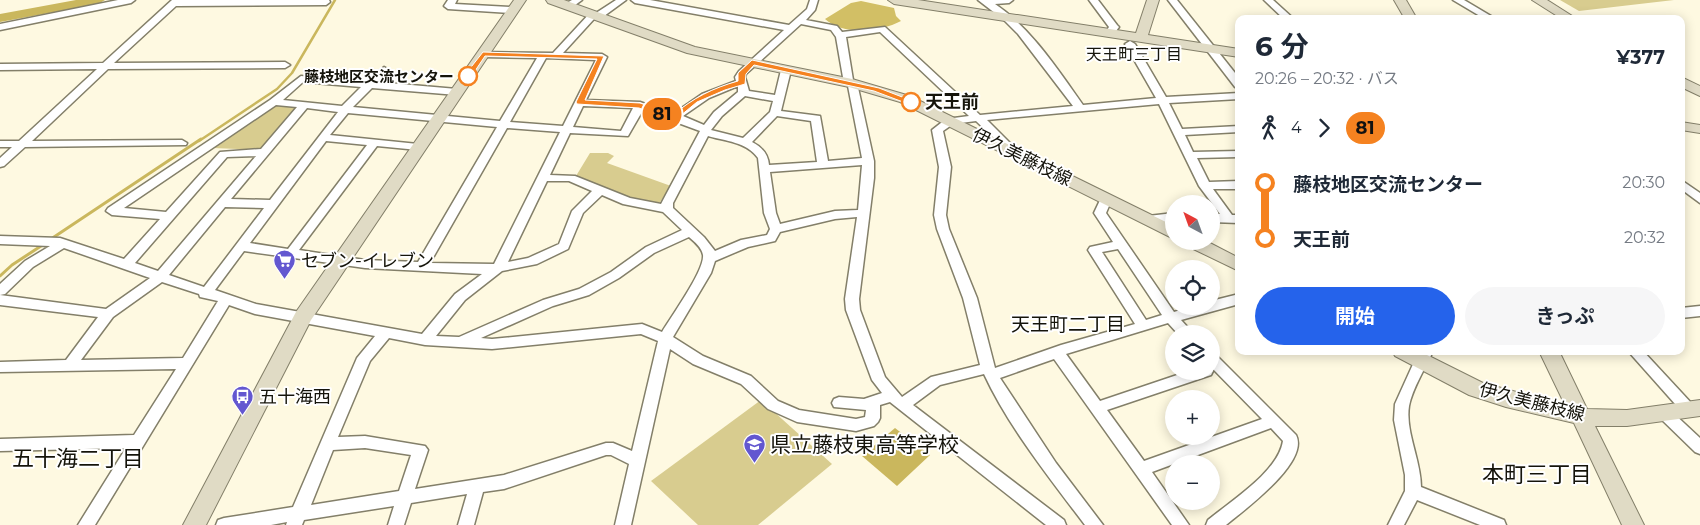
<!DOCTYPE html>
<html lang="ja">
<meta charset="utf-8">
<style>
:root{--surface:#fff;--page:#f6f6f7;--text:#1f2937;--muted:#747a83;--accent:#2563eb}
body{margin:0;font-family:Montserrat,"Noto Sans JP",sans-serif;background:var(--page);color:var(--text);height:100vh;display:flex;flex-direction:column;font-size:19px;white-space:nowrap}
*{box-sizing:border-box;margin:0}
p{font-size:16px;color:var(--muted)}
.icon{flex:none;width:28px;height:28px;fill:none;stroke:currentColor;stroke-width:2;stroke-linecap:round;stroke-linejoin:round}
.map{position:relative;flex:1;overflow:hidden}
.details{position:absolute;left:1235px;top:15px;width:450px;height:340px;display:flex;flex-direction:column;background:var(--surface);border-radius:10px;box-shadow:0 2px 12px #0003}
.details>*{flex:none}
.badge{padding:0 10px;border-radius:16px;font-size:18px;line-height:32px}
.needle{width:32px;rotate:319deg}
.tools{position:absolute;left:1165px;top:195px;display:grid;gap:10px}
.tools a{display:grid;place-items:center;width:55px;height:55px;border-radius:50%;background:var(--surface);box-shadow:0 2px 12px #0003;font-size:25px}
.map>.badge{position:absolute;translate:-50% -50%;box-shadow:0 0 0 2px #fff}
.legs{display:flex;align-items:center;gap:8px;height:55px;padding:0 20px;font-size:16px}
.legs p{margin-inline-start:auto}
.summary{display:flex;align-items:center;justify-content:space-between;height:85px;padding:0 20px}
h1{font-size:28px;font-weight:700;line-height:38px}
.action{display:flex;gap:10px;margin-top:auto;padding:10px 20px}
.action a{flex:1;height:58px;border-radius:30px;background:var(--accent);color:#fff;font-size:20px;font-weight:700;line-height:58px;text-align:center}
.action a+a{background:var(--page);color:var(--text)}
ul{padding:0 20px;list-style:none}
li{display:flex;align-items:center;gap:18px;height:55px;font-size:19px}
li i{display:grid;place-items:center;width:8px;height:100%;margin:0 6px;background:currentColor}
li i::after{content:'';width:12px;height:12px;margin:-6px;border:4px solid;border-radius:50%;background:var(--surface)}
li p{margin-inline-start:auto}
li:first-child i{background:linear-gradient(#0000 50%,currentColor 0)}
li:last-child i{background:linear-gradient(currentColor 50%,#0000 0)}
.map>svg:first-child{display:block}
.green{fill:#d8cc8f}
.forest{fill:#d2bf65}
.water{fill:#cab75d}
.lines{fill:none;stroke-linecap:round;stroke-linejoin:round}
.stream-far1{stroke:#cab75d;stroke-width:2.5}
.stream{stroke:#cab75d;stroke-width:3}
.river{fill:#cab75d;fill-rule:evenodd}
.street-casing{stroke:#837f69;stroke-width:3}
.secondary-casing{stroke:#837f69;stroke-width:2}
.street{fill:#fff;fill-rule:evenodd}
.secondary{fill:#e0dbc5;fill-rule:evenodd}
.line-1{fill:#f58220;stroke:#fff}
.stop-1-dot{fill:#fff;stroke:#f58220;stroke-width:2.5}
.labels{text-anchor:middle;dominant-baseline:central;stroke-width:4;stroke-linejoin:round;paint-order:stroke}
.far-stop-label{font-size:15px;font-weight:bold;fill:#15140b;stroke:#fff;text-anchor:end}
.far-neighbourhood-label{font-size:16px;fill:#15140b;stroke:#fff}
.stop-label{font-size:18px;font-weight:bold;fill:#15140b;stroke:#fff;text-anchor:start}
.street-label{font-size:18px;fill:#15140b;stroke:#fff}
.poi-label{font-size:18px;fill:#15140b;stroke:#fff;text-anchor:start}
.neighbourhood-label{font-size:19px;fill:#15140b;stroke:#fff}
.near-poi-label{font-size:21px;fill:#15140b;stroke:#fff;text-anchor:start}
.near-neighbourhood-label{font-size:22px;fill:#15140b;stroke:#fff}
</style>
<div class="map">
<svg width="1700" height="525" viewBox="0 0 1700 525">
<rect width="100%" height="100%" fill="#fef9e1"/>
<g class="green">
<path d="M1560,0H1674L1579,11Z"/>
<path d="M275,105L298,108L261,150L213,148Z"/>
<path d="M590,153H608L614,156L607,163L671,186L658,205L620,195L576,176Z"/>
<path d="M761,400L832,464L758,525H698L651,481Z"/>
</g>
<path class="forest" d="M861,1L894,8L896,16L901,21C880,32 843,36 825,19L851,3Z"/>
<path class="water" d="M895,428L930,455L897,486L862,456Z"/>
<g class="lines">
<path class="stream-far1" d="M199,141L277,89L292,73L335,0"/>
<g class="stream">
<path d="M51,239L201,139"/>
<path d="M0,276L12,265L44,244"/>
</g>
<path class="river" d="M76,0H105L98,4L0,22V14Z"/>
<defs>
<g id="street">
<path d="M118,0H135L131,3L0,30V24Z"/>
<path d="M172,0H329L330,2L326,5L176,6L114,63L285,62L290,65L285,68L108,69L32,141L182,140L187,143L186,145L25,147L4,166L0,167V158L12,147H0V141H19L97,69L0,70V64L103,63Z"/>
<path d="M448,0H457L455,4L512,7L516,10L512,13L448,9L444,6Z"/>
<path d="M572,0H582L571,8H565V4Z"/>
<path d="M616,0H626L600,19H594L563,53L602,54L607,57L586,100L640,102L673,114L702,94L736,81L735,77L739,71L784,30L635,3L631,0H650L789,25L807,9L810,0H818L815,10L806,20L837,26L842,32L885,27L980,115L1073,106L1018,34L1004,20L978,0H1013L1009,3L995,4C1031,28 1058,70 1083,105L1156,98L1125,44L1130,41L1135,44L1166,97L1239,93V99L1169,103L1182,129L1239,126V132L1185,135L1193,152L1239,151V157L1197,158L1209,182L1239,181V189H1213L1232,215H1239V223L1211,222V214H1220L1199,186L1159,104L987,120L1010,143L1005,149L1001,150L996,147L999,143L976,121L953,124L943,131L951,167L946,215L949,229L977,298L995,368L1061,345L1135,324L1088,250L1090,247L1113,242L1094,213L1102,196H1110L1112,199L1106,213L1174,312L1193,306H1211V301L1239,294V304L1181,320L1194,334H1178L1168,323L1066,354L1100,401L1189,371H1211V354L1216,355L1296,435C1310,462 1244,510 1226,525H1206L1208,520C1232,500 1278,472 1283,441L1271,428L1152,472L1189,525H1172L1054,359L1000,378L1056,463L1103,525H1085C1051,480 1008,426 984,374L940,385L913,405L1064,520L1066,525H1046L890,402L880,405V418L878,422L874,426L856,431L797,422L768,409L741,384L693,364L670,349L631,525H615L629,464L611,455H606L504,489L483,492L474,525H458L467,494L411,503L404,525H388L394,506L304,520L302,525H286L287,522L271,525H216L218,520L224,518L293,507L357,358L375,336L255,314L229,305L95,525H78L126,448L0,451V439L134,435L176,369L0,372V362L66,360L98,317L0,305V284L25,261L50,246L0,244V236L60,238L124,259L160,219L112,215L106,211L108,208L270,100L301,76L367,82L384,67L389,70L377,82L457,89L462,92L457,95L372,88L353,107L500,121L537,58L483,57L478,54L480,52L553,53L590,13H596ZM801,24L831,30L836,37L844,83L848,86L862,158L828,161L820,116L781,111L791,70L789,68H783L781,70L775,95L749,91L745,77L746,74ZM880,32L969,116L946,119L932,130L939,167L934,215L937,229L963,298L980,365L931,377L902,397L885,377L860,310L859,299L874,178V161L857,83L853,80L846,37ZM546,58L596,60L563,126L510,122ZM303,82L361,87L342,106L283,100ZM738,86V92L714,112L704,125L683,116L709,98ZM745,96L773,101L770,112L743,138L711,130L722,116ZM276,105L297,107L261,149L220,152L166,212L124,208ZM583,106L633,108L621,131L573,127ZM307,108L338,112L270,200L231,199ZM643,110L700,131L661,204L630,198L575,176L550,175L570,133L628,136ZM348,113L497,127L418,262L365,260L299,250L377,146L418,150L423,147L418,144L330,135ZM777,116L811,121L817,162L769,165C768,154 762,147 752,142ZM507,128L560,132L494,264L430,263ZM708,136C725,141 747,142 758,158L764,213L770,229L767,235L741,240L715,251L704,237L673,208V203ZM326,141L367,145L288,249L250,243ZM256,156L158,271L135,263L227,157ZM862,165L858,210L835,211L780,224L776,213L770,172ZM547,181H569L592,191L572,211L559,244L528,258L508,262ZM602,195L623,204L663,212L682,230L646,247L611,272L579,289L543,300L459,337L436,336L465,300L502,271L537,264L568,249L583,213ZM225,207L264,208L204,287L169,275ZM857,217L845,299L846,310L872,380L882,393L864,399L839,397L834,399L832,403L834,407L866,410L865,417L856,419L799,410L778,401L751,376L703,356L673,337L711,273L715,261L748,247L775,241L780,232L835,219ZM689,237C695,242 702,248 703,255C705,270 671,317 662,332L642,324L492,339L481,338L553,306L589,295L619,278L654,253ZM64,248L150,278L106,309L0,295L5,294L33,267ZM1118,249L1162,315L1146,320L1102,252ZM244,251L365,268L482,274L455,294L422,334L256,304L215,290ZM162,282L199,294L200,297L218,301L183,358L81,360L113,317ZM641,334L658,341L632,451L613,443H606L504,475L415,489L428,450L425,446L365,436L338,437L370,361L389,338L425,345L492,349ZM1212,368L1262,419L1144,461L1107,410L1211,375L1213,371ZM365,448L411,455L399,491L311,505L333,450Z"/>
<path d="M1089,0H1098L1117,25L1119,27L1113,35H1107L1105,33L1109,27Z"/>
<path d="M1168,0H1177L1239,78V88L1235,87Z"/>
<path d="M1264,0H1273L1294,19H1284Z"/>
<path d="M1453,0H1464L1496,19H1485Z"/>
<path d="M1681,180L1700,193V203L1681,189Z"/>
<path d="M1174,213V221L1148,224L1142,220L1148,216Z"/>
<path d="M1700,306V316L1681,318V308Z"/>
<path d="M1419,351H1433C1426,367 1412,389 1409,406C1405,432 1421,460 1421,487L1504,520L1506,525H1480L1417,500L1404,525H1388L1405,491V475L1394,420L1395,404Z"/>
<path d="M1628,351H1643L1694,406L1696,410L1694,414L1689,416L1684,414Z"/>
<path d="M1665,408L1670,410L1700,438V454L1695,452L1660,418L1658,414L1660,410Z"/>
</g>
<g id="secondary">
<path d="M514,0H526L311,320L206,525H183L296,312Z"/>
<path d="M546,0H564L695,47L852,79L910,96L1174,226V239L900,102L849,87L687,53L548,3Z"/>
<path d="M888,0H918L1136,33L1147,0H1159L1148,35L1239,49V57L894,4Z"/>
<path d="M1394,0H1406L1417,19H1405Z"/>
<path d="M1532,0H1547L1577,19H1562Z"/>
<path d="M1681,77L1700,86V96L1681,87Z"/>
<path d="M1681,122L1700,125V133L1681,130Z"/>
<path d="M1183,241H1206L1239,258V271L1185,245Z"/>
<path d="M1392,351H1419L1483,383L1565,405L1539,351H1559L1587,409L1627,410L1700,400V416L1627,426H1595L1644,525H1622L1574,423L1506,407L1469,395L1395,356Z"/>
</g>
</defs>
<use href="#street" class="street-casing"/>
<use href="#secondary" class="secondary-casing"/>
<use href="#street" class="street"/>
<use href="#secondary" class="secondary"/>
</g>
<path class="line-1" d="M483,52L604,56L585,100L640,103L673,115C693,98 713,88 738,81V73L752,60L879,88L915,102L911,105L874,91L754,65L746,74L745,84L725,90L697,102L674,121L639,108L577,104L576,102L597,59L485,56L471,77H465L464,76Z"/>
<defs>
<symbol id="supermarket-pin" viewBox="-11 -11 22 30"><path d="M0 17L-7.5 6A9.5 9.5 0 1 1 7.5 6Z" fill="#6357d0" stroke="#fff"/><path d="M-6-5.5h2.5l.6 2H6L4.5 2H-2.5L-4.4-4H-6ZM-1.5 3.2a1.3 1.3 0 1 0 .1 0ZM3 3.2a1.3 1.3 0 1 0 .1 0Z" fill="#fff"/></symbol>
<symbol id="bus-pin" viewBox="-11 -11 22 30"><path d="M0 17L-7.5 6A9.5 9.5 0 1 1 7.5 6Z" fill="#6357d0" stroke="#fff"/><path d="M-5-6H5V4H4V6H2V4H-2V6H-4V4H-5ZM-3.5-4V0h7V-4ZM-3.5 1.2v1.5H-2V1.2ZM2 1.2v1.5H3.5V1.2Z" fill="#fff"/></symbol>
<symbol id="school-pin" viewBox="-11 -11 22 30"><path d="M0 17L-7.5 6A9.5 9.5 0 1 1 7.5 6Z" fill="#6357d0" stroke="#fff"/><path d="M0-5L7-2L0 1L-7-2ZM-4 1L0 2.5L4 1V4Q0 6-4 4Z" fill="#fff"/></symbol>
</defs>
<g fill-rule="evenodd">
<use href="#supermarket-pin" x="272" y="248" width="25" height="34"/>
<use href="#bus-pin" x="230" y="384" width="25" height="34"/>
<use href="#school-pin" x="742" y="432" width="25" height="34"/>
</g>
<g class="stop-1-dot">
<circle cx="468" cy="76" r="9"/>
<circle cx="911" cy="102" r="9"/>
</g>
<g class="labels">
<g class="far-stop-label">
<text x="454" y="76">藤枝地区交流センター</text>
</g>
<g class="far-neighbourhood-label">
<text x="1134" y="54">天王町三丁目</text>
</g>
<g class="stop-label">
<text x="925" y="102">天王前</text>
</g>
<g class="street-label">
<text transform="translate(1022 157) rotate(26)">伊久美藤枝線</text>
<text transform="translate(1532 402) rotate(14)">伊久美藤枝線</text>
</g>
<g class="poi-label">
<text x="301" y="261">セブン-イレブン</text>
<text x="259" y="397">五十海西</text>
</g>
<g class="neighbourhood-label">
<text x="1068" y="324">天王町二丁目</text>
</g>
<g class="near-poi-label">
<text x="770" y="444">県立藤枝東高等学校</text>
</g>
<g class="near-neighbourhood-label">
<text x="78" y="458">五十海二丁目</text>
<text x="1537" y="474">本町三丁目</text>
</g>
</g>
</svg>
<div class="tools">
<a><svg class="needle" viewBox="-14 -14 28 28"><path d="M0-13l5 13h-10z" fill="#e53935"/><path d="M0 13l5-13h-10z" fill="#747a83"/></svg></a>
<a><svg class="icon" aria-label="locate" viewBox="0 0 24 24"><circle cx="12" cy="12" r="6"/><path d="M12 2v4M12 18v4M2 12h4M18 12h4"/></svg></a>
<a><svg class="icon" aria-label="layers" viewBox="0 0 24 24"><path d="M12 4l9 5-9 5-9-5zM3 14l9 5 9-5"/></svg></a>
<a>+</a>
<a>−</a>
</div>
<b class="badge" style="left:662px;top:114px;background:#f58220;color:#111">81</b>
<section class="details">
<div class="summary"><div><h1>6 分</h1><p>20:26 – 20:32 · バス</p></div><b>¥377</b></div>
<div class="legs"><svg class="icon" aria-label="walk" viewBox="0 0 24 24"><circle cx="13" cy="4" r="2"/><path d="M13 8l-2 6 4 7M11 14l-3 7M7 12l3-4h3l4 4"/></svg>4<svg class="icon" aria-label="forward" viewBox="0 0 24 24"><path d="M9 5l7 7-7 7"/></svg><b class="badge" style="background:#f58220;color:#111">81</b></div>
<ul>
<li><i style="color:#f58220"></i><b>藤枝地区交流センター</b><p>20:30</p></li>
<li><i style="color:#f58220"></i><b>天王前</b><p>20:32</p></li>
</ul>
<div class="action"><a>開始</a><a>きっぷ</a></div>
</section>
</div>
